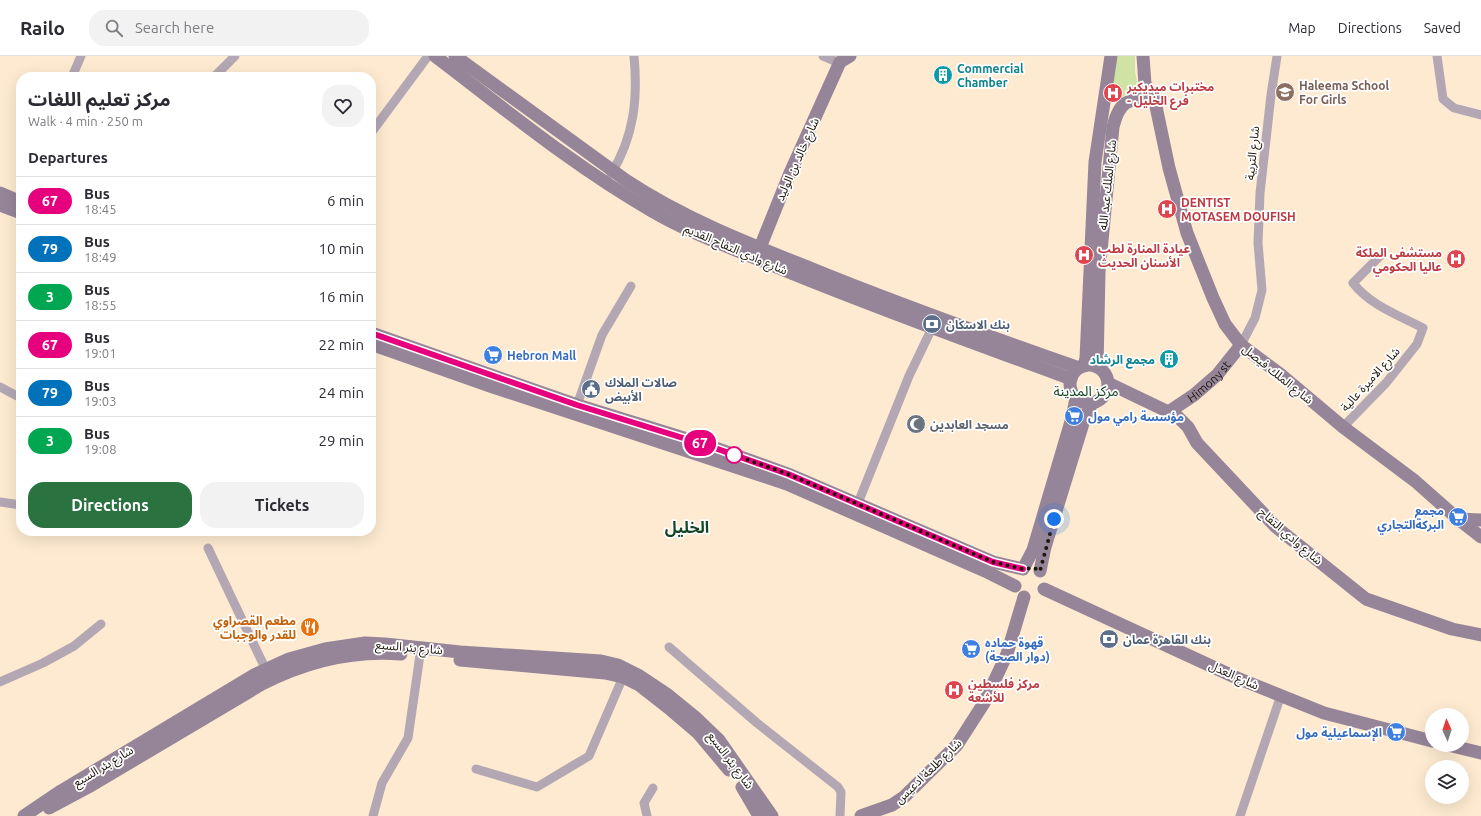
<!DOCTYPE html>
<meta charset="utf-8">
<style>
:root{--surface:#fff;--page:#f2f2f3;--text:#2b2b33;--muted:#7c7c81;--line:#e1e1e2;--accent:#2a7341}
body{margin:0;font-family:Ubuntu,"Noto Sans Arabic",sans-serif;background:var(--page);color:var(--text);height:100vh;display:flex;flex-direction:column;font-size:15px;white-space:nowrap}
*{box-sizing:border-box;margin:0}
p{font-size:13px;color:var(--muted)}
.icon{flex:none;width:22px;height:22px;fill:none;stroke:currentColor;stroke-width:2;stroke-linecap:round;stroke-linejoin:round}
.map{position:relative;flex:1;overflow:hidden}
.details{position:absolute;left:16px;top:16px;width:360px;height:464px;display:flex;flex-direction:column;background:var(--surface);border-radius:16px;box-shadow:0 4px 16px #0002}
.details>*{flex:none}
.badge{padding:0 8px;border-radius:13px;font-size:14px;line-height:26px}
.needle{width:26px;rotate:357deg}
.buttons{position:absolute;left:1425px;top:652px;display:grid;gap:8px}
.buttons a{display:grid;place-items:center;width:44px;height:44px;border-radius:50%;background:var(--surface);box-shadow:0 4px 16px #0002;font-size:20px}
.you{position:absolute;width:20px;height:20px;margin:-10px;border:3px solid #fff;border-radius:50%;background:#1a73e8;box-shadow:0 0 0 6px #1a73e833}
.map>.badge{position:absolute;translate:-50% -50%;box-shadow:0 0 0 2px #fff}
h2{padding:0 12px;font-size:15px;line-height:36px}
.round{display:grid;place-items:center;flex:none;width:42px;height:42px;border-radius:16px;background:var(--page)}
.overview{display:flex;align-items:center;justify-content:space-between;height:68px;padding:0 12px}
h1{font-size:19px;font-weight:700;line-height:30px}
.cta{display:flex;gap:8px;margin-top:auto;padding:8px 12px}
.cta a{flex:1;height:46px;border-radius:16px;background:var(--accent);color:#fff;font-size:16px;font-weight:700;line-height:46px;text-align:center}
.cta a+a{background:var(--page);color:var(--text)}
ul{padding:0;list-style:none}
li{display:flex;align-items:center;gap:12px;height:48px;padding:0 12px;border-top:1px solid var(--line)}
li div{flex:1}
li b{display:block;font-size:15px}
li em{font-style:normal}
li .badge{min-width:44px;font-weight:700;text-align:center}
header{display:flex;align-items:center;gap:24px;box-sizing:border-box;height:56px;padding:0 20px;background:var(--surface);border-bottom:1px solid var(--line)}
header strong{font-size:19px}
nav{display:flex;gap:22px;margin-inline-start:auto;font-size:14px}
.search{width:280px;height:36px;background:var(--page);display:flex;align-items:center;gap:10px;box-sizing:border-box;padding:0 14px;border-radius:16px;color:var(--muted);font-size:15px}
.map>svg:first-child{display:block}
.green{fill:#cfe3a4}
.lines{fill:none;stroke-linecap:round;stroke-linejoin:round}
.street{stroke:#b3a7b4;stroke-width:9}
.secondary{stroke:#968599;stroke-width:13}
.line-casing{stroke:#fff;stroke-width:9}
.line{stroke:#e6007e;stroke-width:6}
.walk{stroke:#1f170b;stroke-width:4;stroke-dasharray:0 7.2}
.stop-dot{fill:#fff;stroke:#e6007e;stroke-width:2}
.labels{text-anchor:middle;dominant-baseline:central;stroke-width:3.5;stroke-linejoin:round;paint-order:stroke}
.culture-label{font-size:12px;font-weight:bold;fill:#0d838f;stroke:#fff;text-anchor:start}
.education-label{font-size:12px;font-weight:bold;fill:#785e54;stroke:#fff;text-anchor:start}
.health-label{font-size:12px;font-weight:bold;fill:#be3a42;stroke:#fff;text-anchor:start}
.street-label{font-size:12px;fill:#1f170b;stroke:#fff}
.service-label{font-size:12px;font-weight:bold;fill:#4e5e75;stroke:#fff;text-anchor:start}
.shop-label{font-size:12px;font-weight:bold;fill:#366cbe;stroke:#fff;text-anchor:start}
.worship-label{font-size:12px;font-weight:bold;fill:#5b616d;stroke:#fff;text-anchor:start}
.food-label{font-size:12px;font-weight:bold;fill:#c56008;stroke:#fff;text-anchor:end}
.quarter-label{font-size:14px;fill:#124523;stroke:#fff}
.district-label{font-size:16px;font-weight:bold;fill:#124523;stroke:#fff}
</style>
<header>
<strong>Railo</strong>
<div class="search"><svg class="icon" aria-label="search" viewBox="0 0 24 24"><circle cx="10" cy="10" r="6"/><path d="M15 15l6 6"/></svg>Search here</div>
<nav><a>Map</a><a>Directions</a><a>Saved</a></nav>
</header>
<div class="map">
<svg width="1481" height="760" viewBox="0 0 1481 760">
<rect width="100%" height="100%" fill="#fdead0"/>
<path class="green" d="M1115,0H1135V16L1139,34L1125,39L1117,46L1108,41Z"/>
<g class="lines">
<g class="street">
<path d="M823,0L837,6H840"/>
<path d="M1437,0L1443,43L1454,52L1481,59"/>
<path d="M72,21L81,0"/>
<path d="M214,21L235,0"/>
<path d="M371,77L428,0"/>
<path d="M611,118C634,81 638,43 634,0"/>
<path d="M1241,289L1255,262L1262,234L1258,187L1260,137L1271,39L1277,0"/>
<path d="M0,331L21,342"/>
<path d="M577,349L602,279L631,230"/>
<path d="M1343,371L1386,327L1417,288L1423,272C1398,259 1370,249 1353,227L1381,199"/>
<path d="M0,446L21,449"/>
<path d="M858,447L909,320L932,272"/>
<path d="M208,492L266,614"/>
<path d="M669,591L757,667L838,731L841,736L840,760"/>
<path d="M0,626L43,607L74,590L101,568"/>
<path d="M476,713L537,731L589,700L623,621"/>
<path d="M373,760L382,727L408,682L420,599"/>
<path d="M647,760L644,747L653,732"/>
<path d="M1240,760L1281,639"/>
</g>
<g class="secondary">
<path d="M435,0C506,54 575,111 652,155C688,176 729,191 767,207C867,249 969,285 1071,323"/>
<path d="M455,0L627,125C683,162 747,187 810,212C898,248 988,280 1079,312"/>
<path d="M1143,0L1145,28L1154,41L1169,112L1187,177L1213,242L1225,268L1241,289L1280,318L1343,371L1415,425L1458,463L1481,481"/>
<path d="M0,137L21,146"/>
<path d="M0,149L21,157"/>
<path d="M757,199L790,117L840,6L850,0"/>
<path d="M371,277L577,349L713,391L788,418L993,506L1023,513L1033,494L1072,362L1076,342"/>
<path d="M371,288L493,331L787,428L985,515L1015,530"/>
<circle cx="1089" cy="328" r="19"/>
<path d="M1084,310L1086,302L1095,106L1111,0"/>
<path d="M1097,311L1099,216L1113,71C1120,43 1128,44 1154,41"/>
<path d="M1108,327L1177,360L1188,371L1197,387L1276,471L1366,543L1452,573L1481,579"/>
<path id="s1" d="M1170,355L1194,339L1217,319L1241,289"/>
<path d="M1458,463L1481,464"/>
<path d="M1040,515L1045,491L1084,364L1092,347"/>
<path d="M1044,533L1237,622L1324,657L1432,685"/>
<path d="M460,604L605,617L623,621L639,629L671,654L698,677L729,714"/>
<path d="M1448,689L1481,697"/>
<path d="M742,731L759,760"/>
<path d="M49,752L92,729L262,628C305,606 352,594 401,598"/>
<path d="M24,760L61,735L254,619L289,603L325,593L365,587L385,588L460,596L601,605L618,609L638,619L668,639L695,661L719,684L772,760"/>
<path d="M861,760L892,749L904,741L957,689L984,647L1007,598L1024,541"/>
</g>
</g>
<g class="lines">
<defs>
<path id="line" d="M371,277L577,349L712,391L788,418L993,506L1023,513"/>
</defs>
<use href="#line" class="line-casing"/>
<use href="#line" class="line"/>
<path class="walk" d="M734,399L788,418L993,506L1023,513L1034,512L1040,515L1054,463"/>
</g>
<defs>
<symbol id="building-disc" viewBox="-11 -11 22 22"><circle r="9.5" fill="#0f9aa8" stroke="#fff"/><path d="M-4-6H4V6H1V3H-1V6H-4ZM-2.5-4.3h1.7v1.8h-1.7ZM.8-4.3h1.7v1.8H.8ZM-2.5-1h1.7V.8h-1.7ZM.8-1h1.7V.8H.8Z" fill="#fff"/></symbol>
<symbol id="school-disc" viewBox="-11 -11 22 22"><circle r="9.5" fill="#8d6e63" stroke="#fff"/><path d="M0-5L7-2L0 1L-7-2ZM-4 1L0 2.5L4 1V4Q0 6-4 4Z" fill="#fff"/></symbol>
<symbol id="hospital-disc" viewBox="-11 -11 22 22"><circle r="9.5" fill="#e0444e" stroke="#fff"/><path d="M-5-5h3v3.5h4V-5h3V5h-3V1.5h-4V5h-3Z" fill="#fff"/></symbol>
<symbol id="bank-disc" viewBox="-11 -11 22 22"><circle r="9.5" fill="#5c6f8a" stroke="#fff"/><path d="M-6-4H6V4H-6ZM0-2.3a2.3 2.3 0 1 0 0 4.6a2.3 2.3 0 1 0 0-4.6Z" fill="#fff"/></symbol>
<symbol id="supermarket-disc" viewBox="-11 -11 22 22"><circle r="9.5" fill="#3f7fe0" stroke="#fff"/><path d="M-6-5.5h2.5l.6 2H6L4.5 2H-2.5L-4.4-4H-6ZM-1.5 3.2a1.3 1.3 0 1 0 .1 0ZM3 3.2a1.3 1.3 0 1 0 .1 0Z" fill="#fff"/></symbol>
<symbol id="civic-disc" viewBox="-11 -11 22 22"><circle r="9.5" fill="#5c6f8a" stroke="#fff"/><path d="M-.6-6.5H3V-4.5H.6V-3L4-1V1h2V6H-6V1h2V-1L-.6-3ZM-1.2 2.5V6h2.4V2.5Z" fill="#fff"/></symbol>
<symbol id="mosque-disc" viewBox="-11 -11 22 22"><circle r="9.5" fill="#6b7280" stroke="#fff"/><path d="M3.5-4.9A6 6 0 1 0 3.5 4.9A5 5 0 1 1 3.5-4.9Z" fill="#fff"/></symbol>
<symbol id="restaurant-disc" viewBox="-11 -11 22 22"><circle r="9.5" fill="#e8710a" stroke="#fff"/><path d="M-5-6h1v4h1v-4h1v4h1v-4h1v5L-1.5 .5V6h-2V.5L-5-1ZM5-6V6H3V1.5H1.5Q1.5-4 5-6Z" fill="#fff"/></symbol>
</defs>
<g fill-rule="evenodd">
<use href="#building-disc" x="932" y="8" width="22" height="22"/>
<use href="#school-disc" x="1274" y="25" width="22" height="22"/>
<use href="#hospital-disc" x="1102" y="26" width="22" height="22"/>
<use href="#hospital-disc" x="1156" y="142" width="22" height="22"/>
<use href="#hospital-disc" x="1073" y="188" width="22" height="22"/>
<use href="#hospital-disc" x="1445" y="192" width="22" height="22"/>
<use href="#bank-disc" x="921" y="257" width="22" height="22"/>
<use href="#supermarket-disc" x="482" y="288" width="22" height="22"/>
<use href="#building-disc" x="1158" y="292" width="22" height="22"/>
<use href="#civic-disc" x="580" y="322" width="22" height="22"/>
<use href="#supermarket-disc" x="1063" y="349" width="22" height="22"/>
<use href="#mosque-disc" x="905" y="357" width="22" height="22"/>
<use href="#supermarket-disc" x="1447" y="450" width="22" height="22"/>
<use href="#restaurant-disc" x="299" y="560" width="22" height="22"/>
<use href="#bank-disc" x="1098" y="572" width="22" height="22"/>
<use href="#supermarket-disc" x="960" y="582" width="22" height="22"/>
<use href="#hospital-disc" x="943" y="623" width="22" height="22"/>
<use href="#supermarket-disc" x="1385" y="665" width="22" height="22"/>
</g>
<circle class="stop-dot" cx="734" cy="399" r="8"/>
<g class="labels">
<g class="culture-label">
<text x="957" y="12">Commercial<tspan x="957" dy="14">Chamber</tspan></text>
<text x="1155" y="303" text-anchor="end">مجمع الرشاد</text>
</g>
<g class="education-label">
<text x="1299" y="29">Haleema School<tspan x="1299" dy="14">For Girls</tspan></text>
</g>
<g class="health-label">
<text x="1127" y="30">مختبرات ميديكير<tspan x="1127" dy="14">- فرع الخليل</tspan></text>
<text x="1181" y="146">DENTIST<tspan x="1181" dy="14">MOTASEM DOUFISH</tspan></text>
<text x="1098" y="192">عيادة المنارة لطب<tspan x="1098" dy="14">الأسنان الحديث</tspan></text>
<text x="1442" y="196" text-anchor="end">مستشفى الملكة<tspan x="1442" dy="14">عاليا الحكومي</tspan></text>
<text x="968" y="627">مركز فلسطين<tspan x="968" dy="14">للأشعة</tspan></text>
</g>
<g class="street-label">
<text transform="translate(1252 97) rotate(-84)">شارع التربية</text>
<text transform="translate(797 103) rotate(-66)">شارع خالد بن الوليد</text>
<text transform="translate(1107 129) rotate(-84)">شارع الملك عبد الله</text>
<text transform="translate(736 193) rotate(23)">شارع وادي التفاح القديم</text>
<text transform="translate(1278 318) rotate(39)">شارع الملك فيصل</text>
<text transform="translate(1370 323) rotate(-48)">شارع الاميرة عالية</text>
<text stroke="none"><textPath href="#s1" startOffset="49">Himony st</textPath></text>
<text transform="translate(1291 480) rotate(41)">شارع وادي التفاح</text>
<text transform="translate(409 591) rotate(5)">شارع بئر السبع</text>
<text transform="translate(1234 619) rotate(24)">شارع العدل</text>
<text transform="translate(731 704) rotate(53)">شارع بئر السبع</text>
<text transform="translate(103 710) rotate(-31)">شارع بئر السبع</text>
<text transform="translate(928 715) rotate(-44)">شارع طلعة ادعيس</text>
</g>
<g class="service-label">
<text x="946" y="268">بنك الاسكان</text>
<text x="605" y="326">صالات الملاك<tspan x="605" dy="14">الأبيض</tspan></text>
<text x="1123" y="583">بنك القاهرة عمان</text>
</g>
<g class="shop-label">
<text x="507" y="299">Hebron Mall</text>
<text x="1088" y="360">مؤسسة رامي مول</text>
<text x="1444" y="454" text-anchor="end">مجمع<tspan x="1444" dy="14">البركةالتجاري</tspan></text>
<text x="985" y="586">قهوة حماده<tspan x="985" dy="14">(دوار الصحة)</tspan></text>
<text x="1382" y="676" text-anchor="end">الإسماعيلية مول</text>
</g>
<g class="worship-label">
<text x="930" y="368">مسجد العابدين</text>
</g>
<g class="food-label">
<text x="296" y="564">مطعم القصراوي<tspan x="296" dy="14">للقدر والوجبات</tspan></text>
</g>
<g class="quarter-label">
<text x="1086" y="335">مركز المدينة</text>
</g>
<g class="district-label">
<text x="687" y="471">الخليل</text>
</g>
</g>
</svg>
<div class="buttons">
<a><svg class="needle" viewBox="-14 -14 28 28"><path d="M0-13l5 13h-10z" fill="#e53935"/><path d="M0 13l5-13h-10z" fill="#7c7c81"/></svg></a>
<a><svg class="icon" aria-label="layers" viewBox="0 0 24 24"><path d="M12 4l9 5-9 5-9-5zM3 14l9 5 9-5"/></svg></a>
</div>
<div class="you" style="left:1054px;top:463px"></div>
<b class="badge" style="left:700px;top:387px;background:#e6007e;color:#fff">67</b>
<section class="details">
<div class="overview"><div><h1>مركز تعليم اللغات</h1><p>Walk · 4 min · 250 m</p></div><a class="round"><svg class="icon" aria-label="heart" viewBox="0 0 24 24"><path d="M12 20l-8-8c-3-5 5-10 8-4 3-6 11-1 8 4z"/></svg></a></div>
<h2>Departures</h2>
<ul>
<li><span class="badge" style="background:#e6007e;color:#fff">67</span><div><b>Bus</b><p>18:45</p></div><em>6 min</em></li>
<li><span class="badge" style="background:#0072bc;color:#fff">79</span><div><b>Bus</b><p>18:49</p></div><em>10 min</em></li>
<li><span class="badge" style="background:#00a651;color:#fff">3</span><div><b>Bus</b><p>18:55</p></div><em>16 min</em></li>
<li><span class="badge" style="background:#e6007e;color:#fff">67</span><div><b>Bus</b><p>19:01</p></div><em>22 min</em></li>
<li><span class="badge" style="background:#0072bc;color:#fff">79</span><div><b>Bus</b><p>19:03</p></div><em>24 min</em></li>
<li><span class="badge" style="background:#00a651;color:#fff">3</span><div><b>Bus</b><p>19:08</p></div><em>29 min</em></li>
</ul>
<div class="cta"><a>Directions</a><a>Tickets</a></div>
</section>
</div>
